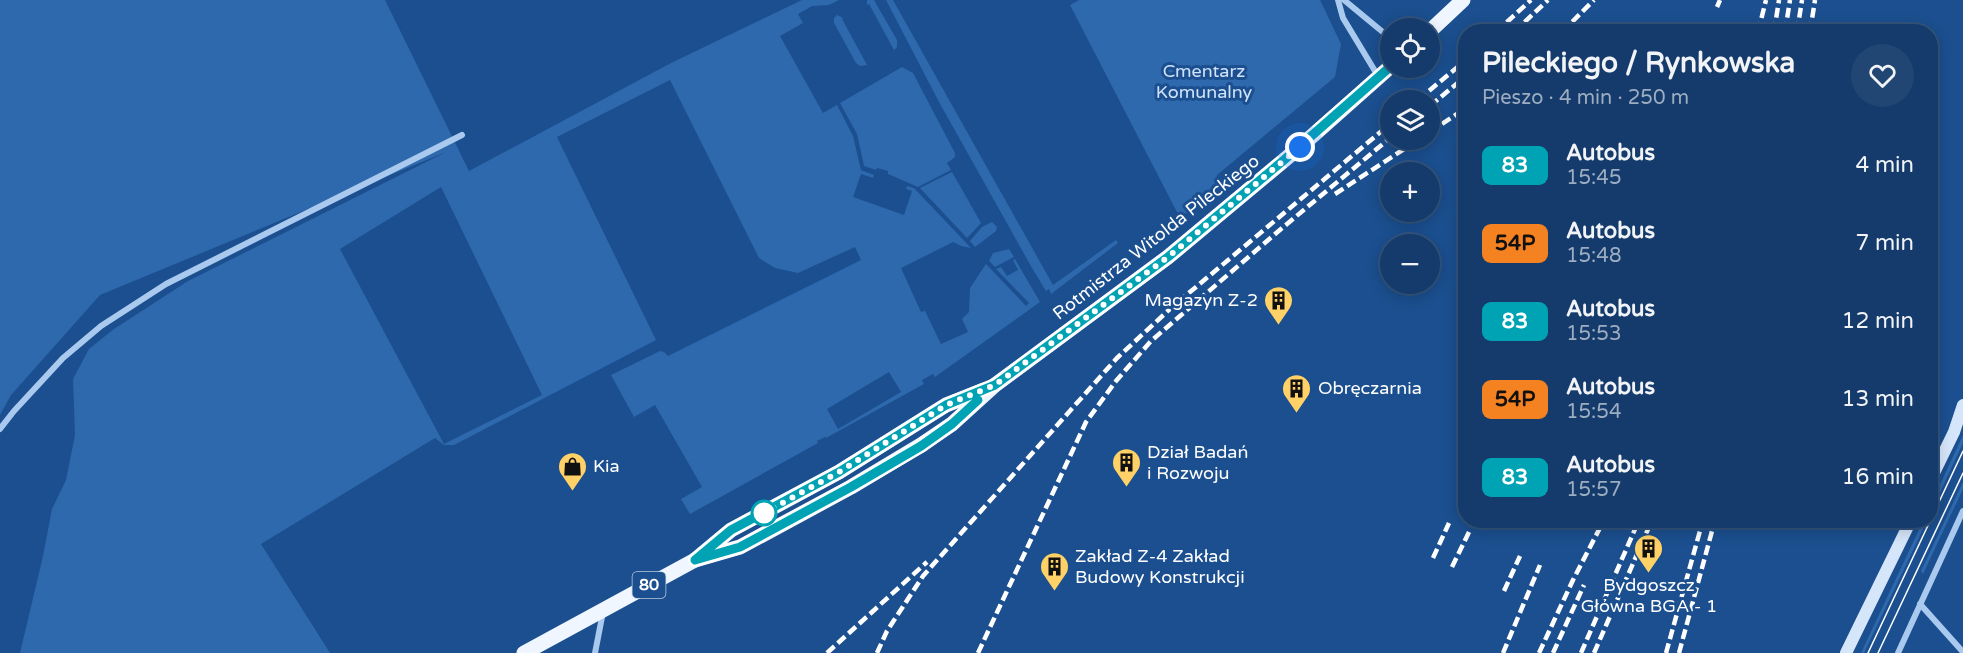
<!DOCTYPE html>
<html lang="pl">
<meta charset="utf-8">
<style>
:root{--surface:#143b6b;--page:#214673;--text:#f1f3f6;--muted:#9dadc1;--line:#33557e}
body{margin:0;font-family:"Varela Round",sans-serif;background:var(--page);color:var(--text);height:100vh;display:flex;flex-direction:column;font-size:22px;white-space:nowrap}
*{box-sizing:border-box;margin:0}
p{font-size:20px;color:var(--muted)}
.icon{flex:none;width:33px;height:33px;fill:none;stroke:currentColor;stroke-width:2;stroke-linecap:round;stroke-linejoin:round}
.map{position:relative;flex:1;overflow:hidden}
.sheet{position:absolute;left:1458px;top:24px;width:480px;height:504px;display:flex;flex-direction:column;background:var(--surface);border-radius:24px;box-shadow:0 3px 15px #0003,0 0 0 2px var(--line)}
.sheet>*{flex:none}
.badge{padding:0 12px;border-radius:9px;font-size:21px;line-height:39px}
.fabs{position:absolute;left:1380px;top:18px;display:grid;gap:12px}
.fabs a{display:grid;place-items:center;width:60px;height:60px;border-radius:50%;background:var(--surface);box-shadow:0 3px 15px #0003,0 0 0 2px var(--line);font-size:30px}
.you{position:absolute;width:30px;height:30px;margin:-15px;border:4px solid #fff;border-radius:50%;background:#1a73e8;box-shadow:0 0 0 9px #1a73e833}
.map>.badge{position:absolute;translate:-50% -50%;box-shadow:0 0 0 3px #fff}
.round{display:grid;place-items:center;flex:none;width:63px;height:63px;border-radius:32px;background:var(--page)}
.summary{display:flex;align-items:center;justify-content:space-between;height:102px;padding:0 24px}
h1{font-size:28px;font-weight:700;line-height:45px}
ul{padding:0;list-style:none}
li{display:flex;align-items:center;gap:18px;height:78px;padding:0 24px}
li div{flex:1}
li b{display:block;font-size:22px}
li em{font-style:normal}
li .badge{min-width:66px;font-weight:700;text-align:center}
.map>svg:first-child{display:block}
.green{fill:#2e69ad;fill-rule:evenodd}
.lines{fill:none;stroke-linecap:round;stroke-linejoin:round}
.street{stroke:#a9c9ee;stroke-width:6}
.secondary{stroke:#d6e6fa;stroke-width:12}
.primary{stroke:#f0f6ff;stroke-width:15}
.tram{stroke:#fff;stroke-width:1.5}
.rail{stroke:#fff;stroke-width:4.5;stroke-dasharray:10 4.5;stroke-linecap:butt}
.line-casing{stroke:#fff;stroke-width:14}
.line{stroke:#00a3b4;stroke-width:9}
.walk{stroke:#fff;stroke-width:6;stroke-dasharray:0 10.8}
.stop-dot{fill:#fff;stroke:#00a3b4;stroke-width:3}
.labels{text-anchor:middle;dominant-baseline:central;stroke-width:6;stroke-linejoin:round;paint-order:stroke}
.shield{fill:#1b4f8f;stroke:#bbcadd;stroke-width:1.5}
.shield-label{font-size:16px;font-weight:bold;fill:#fff}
.park-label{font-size:18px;fill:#cfe3fa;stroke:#1b4f8f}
.street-label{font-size:18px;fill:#fff;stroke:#1b4f8f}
.poi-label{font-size:18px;fill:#fff;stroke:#1b4f8f;text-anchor:start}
</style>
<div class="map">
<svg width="1963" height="653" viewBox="0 0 1963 653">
<rect width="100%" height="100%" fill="#1b4f8f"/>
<g class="green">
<path d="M0,0H385L469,171L671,63L802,0H839L829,5L812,6L798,14L803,23L780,36L823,113L837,105L853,136L861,170L874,175L873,178L861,174L853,197L904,215L912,191L906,189L907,186L914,188L971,248L961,246L953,242L901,268L921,312L925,311L941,344L968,332L962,319L969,312L970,288L986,264L1026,306L1029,303L996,269L1001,267L1007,276L1018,270L1013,260L1015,259L1040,302L935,377L933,374L922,380L924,384L826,438L825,437L817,441L818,443L690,514L681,499L702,487L655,405L634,417L611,375L660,351L664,352L668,356L861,260L855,247L798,273L775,268L759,258L670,80L557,137L656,340L454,445H444L435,438L261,544L330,653H20L43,556L52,509L66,480L75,435L73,379L89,349L114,329L188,281L446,152L100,295L11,395L0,415ZM441,187L542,395L444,444L340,249ZM889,372L901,392L838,429L827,409Z"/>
<path d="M867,0H874L897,40V47L894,50L869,4L867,5Z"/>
<path d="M886,0H893L1053,285L1116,240L1118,243L1051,294L1049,289L1046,291L1032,268L939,102Z"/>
<path d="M1079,0H1320L1341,44L1335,77L1217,175L1214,190L1180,218L1070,5Z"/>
<path d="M837,15L843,18L842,19L867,65L860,66L856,63L834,23V18Z"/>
<path d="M902,67L913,73L955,153V157L947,163L951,170L918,187L888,174V171L877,168L876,170L864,166L857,134L840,103Z"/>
<path d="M952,172L981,223L967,238L920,188Z"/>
<path d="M992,222L997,227L996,231L975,247L970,241L982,227Z"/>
<path d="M1009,249L1014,257L995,267L989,261L993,253Z"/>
<path d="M1963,435V443L1931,512V504Z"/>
<path d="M1963,482V489L1923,574L1921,571Z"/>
<path d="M1923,521H1927L1864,653H1861Z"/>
</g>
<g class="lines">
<g class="street">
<path d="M1338,0L1343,18L1378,76"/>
<path d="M1344,0L1390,38"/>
<path d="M0,429L14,411L63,358L101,326L166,284L462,135"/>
<path d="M1920,604L1963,652"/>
<path d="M595,653L603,612"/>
<path d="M1898,653L1963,511"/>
</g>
<g class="secondary">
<path d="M1930,481L1954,432L1963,405"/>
<path d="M1846,653L1911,520"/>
</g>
<g class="primary">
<path d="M1430,31L1463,0"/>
<path d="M695,560L740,547L851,487L921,445L952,424L995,385L1168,257L1300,147L1390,67"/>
<path d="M524,653L695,560L731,530L839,472L946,405L984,390"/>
</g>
<g class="tram">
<path d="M1868,653L1963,451"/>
<path d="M1878,653L1963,473"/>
</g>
<g class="rail">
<path d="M1717,7L1720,0"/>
<path d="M1496,32L1531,0"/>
<path d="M1514,32L1548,0"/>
<path d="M1562,32L1594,0"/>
<path d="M1758,32L1766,0"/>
<path d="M1774,32L1779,0"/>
<path d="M1785,32L1790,0"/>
<path d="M1797,32L1802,0"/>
<path d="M1810,32L1815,0"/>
<path d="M1418,100L1466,60"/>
<path d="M1430,106L1466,76"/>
<path d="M1430,132L1466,108"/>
<path d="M1335,194L1418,140"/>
<path d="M1433,558L1449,523"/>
<path d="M1452,567L1469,532"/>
<path d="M1504,591L1520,556"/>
<path d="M827,653L927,562"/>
<path d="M877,653L887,631L923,576L1117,358L1171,308L1390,124"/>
<path d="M978,653L1086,422L1116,381L1151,341L1281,229L1390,138"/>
<path d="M1503,653L1540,565"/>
<path d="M1539,653L1573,580L1604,520"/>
<path d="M1553,653L1584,585"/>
<path d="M1581,653L1639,520"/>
<path d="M1594,653L1652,520"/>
<path d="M1666,653L1703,520"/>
<path d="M1679,653L1715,520"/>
</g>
</g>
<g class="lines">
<defs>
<path id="line" d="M978,400L952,424L921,446L851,487L740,547L695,560L731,530L839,472L946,405L995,385L1168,257L1284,160L1390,67"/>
</defs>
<use href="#line" class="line-casing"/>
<use href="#line" class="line"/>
<path class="walk" d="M764,513L839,472L946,405L995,385L1168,257L1300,147"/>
</g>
<defs>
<symbol id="building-pin" viewBox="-11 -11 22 30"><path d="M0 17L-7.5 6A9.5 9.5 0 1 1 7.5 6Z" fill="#ffd166" stroke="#1b4f8f"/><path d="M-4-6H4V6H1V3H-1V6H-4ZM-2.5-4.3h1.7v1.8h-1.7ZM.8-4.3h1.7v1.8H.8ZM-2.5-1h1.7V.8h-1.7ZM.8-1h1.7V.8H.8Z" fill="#111"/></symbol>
<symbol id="shop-pin" viewBox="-11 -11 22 30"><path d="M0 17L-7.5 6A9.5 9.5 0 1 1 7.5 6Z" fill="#ffd166" stroke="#1b4f8f"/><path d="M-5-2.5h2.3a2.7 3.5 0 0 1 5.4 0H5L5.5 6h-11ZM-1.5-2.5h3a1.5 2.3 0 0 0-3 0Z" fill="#111"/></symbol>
</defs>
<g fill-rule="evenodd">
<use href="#building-pin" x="1262" y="284" width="33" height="45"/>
<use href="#building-pin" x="1280" y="372" width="33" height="45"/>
<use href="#building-pin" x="1110" y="446" width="33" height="45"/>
<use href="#shop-pin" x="556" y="450" width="33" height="45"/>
<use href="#building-pin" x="1632" y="532" width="33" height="45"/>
<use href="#building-pin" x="1038" y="550" width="33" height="45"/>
</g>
<circle class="stop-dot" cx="764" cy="513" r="12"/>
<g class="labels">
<rect class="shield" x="632.5" y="572" width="33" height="26" rx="4.5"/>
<g class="shield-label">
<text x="649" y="585">80</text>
</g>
<g class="park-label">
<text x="1204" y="71">Cmentarz<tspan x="1204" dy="21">Komunalny</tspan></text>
</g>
<g class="street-label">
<text transform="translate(1156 237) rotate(-38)">Rotmistrza Witolda Pileckiego</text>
</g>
<g class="poi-label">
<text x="1258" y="300" text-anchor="end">Magazyn Z-2</text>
<text x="1318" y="388">Obręczarnia</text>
<text x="1147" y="452">Dział Badań<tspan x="1147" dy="21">i Rozwoju</tspan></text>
<text x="593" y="466">Kia</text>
<text x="1075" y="556">Zakład Z-4 Zakład<tspan x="1075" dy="21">Budowy Konstrukcji</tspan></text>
<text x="1649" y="585" text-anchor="middle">Bydgoszcz<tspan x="1649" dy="21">Główna BGA - 1</tspan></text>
</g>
</g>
</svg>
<div class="fabs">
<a><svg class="icon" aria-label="locate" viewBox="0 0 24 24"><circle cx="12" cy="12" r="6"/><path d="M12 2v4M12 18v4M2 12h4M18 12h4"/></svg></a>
<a><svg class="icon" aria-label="layers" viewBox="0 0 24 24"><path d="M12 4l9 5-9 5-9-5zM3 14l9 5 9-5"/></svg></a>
<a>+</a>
<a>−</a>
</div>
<div class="you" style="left:1300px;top:147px"></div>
<section class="sheet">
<div class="summary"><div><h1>Pileckiego / Rynkowska</h1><p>Pieszo · 4 min · 250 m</p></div><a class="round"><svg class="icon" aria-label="heart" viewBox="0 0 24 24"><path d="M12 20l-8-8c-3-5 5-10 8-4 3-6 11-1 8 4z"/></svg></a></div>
<ul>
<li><span class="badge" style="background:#00a3b4;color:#fff">83</span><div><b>Autobus</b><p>15:45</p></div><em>4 min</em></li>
<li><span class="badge" style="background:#f58220;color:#111">54P</span><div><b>Autobus</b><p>15:48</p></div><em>7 min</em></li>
<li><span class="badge" style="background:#00a3b4;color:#fff">83</span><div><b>Autobus</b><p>15:53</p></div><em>12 min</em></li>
<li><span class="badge" style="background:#f58220;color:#111">54P</span><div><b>Autobus</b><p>15:54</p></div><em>13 min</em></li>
<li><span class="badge" style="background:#00a3b4;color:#fff">83</span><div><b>Autobus</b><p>15:57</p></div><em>16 min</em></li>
</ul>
</section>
</div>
